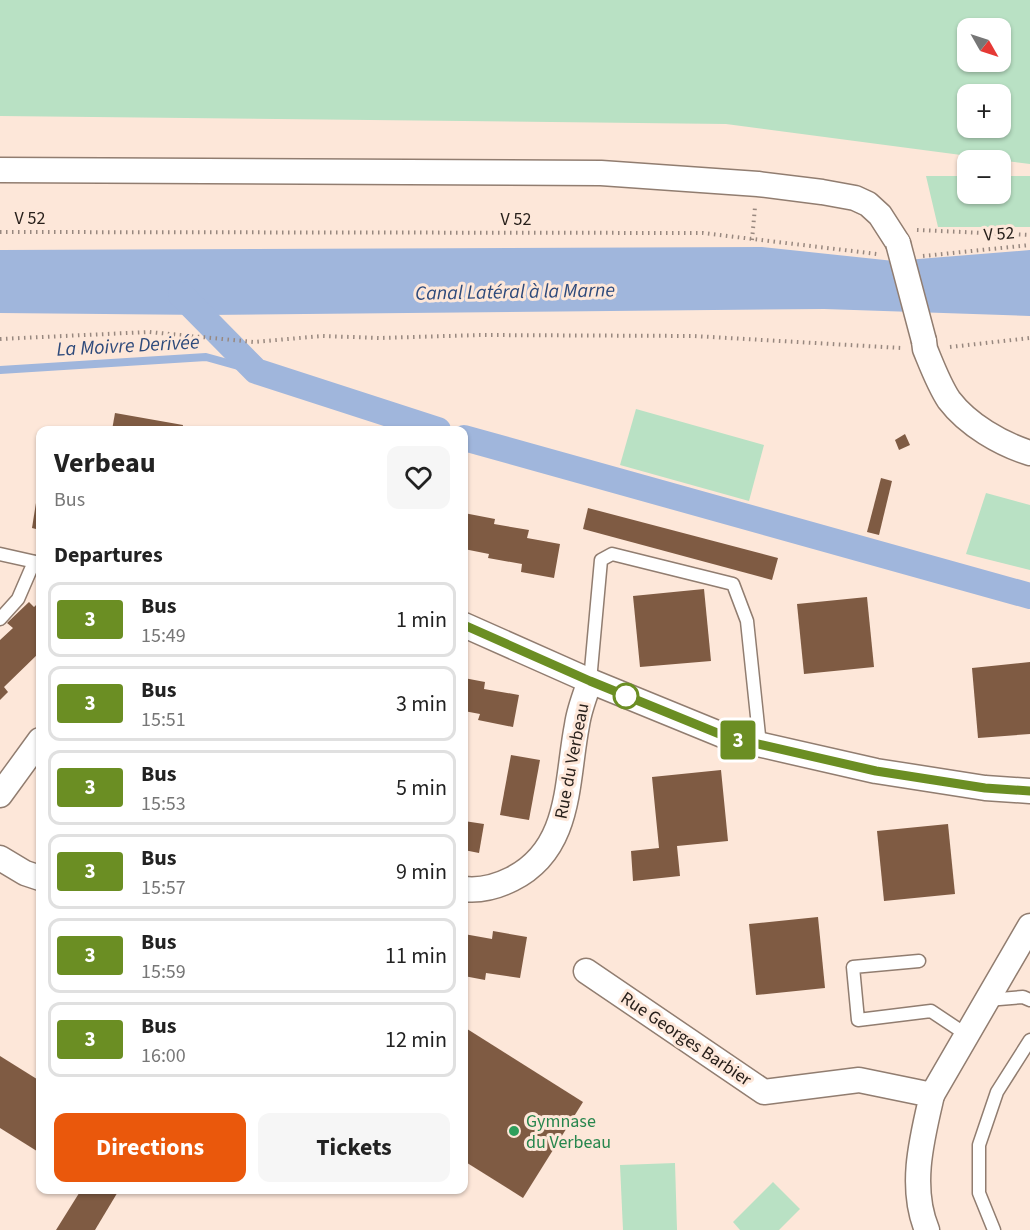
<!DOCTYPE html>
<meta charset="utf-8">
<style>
:root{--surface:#fff;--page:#f6f6f6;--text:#222;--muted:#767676;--line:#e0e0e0;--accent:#ea580c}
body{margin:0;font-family:"Source Sans 3",sans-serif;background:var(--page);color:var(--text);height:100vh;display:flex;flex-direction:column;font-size:22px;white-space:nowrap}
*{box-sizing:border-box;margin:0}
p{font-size:20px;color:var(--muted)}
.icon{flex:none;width:33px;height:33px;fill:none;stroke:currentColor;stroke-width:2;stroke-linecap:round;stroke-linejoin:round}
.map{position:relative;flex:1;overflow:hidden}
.drawer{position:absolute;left:36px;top:426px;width:432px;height:768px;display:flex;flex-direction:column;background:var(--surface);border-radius:12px;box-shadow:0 2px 4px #0004}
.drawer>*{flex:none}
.badge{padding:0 12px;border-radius:4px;font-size:21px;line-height:39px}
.needle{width:39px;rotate:129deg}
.controls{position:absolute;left:957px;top:18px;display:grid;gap:12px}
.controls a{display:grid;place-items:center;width:54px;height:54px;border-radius:12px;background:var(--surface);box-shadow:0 2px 4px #0004;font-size:30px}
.map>.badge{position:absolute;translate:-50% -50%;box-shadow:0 0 0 3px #fff}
h2{padding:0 18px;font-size:22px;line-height:54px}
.round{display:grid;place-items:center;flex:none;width:63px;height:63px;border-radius:12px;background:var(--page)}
.overview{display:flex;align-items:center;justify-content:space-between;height:102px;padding:0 18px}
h1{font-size:28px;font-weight:700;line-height:45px}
.action{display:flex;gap:12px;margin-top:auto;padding:12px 18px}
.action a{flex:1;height:69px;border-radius:12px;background:var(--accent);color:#fff;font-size:24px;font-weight:700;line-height:69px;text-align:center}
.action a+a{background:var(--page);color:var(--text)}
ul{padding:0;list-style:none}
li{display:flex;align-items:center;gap:18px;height:75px;margin:0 12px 9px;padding:0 6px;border:3px solid var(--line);border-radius:12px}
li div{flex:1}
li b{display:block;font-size:22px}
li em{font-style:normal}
li .badge{min-width:66px;font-weight:700;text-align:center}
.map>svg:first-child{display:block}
.green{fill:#b9e1c4;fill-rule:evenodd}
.water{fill:#a0b6dc}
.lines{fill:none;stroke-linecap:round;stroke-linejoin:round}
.stream{stroke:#a0b6dc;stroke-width:8}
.canal{stroke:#a0b6dc;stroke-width:26}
.building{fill:#7f5b43}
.service-casing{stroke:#917d70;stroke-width:15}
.minor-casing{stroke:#917d70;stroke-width:27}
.path{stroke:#98887f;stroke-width:4;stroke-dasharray:1.5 4.5;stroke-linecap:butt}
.service{stroke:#fff;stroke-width:12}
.minor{stroke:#fff;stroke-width:24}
.minor-bridge-casing{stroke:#917d70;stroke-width:27;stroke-linecap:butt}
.minor-bridge{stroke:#fff;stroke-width:24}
.line-casing{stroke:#fff;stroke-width:14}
.line{stroke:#6b8e23;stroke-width:9}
.stop-dot{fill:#fff;stroke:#6b8e23;stroke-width:3}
.leisure-dot{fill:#2e9e5b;stroke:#fde7d9;stroke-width:2}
.labels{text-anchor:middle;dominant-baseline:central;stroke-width:6;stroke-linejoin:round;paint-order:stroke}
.street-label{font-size:18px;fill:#28201b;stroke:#fde7d9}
.leisure-label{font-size:18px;fill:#27864d;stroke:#fde7d9;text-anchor:start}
.water-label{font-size:20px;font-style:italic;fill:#2e4a7b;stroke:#fde7d9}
</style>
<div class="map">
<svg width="1030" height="1230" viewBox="0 0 1030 1230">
<rect width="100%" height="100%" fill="#fde7d9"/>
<g class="green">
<path d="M0,0H1030V164L726,124L0,116ZM1000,28V62H968V28ZM1000,94V128H968V94Z"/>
<path d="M926,176H967L968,194H1000L1001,176H1030V227H938Z"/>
<path d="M636,409L764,445L749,501L620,465Z"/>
<path d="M986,493L1030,505V570L966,554Z"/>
<path d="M675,1163L677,1230H623L620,1165Z"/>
<path d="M773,1182L800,1209L779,1230H740L733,1222Z"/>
</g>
<path class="water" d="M762,247L894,261L1030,250V316L824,309L208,315L0,313V250Z"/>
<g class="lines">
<path class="stream" d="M0,370L206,357L256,371"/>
<g class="canal">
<path d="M181,295L256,371L438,430"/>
<path d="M464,438L1030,596"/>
</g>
</g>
<g class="building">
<path d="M115,413L183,425L182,430H112Z"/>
<path d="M905,434L910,445L899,450L895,440Z"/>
<path d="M881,478L892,481L879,535L867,532Z"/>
<path d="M39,484L40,485V530L32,528Z"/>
<path d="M588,508L778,558L772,580L583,529Z"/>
<path d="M464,513L495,519L494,524L529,530L527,538L560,544L554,578L521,572L522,564L488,558L489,554L464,549Z"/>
<path d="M704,589L711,661L640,667L633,596Z"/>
<path d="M867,597L874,667L804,674L797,604Z"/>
<path d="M40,601V652L4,687L8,692L0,700V640L13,628L7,623L29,602L34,607Z"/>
<path d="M1030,662V734L978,738L972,668Z"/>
<path d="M464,678L485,682L484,689L519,695L513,727L478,720L480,714L464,711Z"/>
<path d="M511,755L540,760L529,820L500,815Z"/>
<path d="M721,770L728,841L677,846L680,876L633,881L631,851L659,848L652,777Z"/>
<path d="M464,821L484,824L479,853L464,850Z"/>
<path d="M948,824L955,894L884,901L877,831Z"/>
<path d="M818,917L825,988L756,995L749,924Z"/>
<path d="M493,931L527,937L520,978L486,973L485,980L464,976V934L492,939Z"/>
<path d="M464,1027L583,1102L523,1198L464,1161Z"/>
<path d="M0,1056L40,1081V1153L0,1128Z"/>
<path d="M81,1190H119L95,1230H56Z"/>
</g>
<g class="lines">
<defs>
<g id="service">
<path d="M0,554L40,563"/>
<path d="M0,619L18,599L34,562"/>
<path d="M590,681L601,560L612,554L733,584L747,621L760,745"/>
<path d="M919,961L853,967L858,1020L931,1011L967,1035"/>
<path d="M987,1000L1023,997L1030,1000"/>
<path d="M994,1230L979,1193V1145L997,1092L1030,1040"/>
</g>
<g id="minor">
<path d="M0,170L601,173L758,184L822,192L855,198L868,204L880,215L898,243"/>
<path d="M924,341L925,349C932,366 939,385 949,400C968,425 1001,444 1030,453"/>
<path d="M464,625L590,681L727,737L876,771L985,788L1030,791"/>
<path d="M0,795L40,740"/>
<path d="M0,858L25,873L40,878"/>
<path d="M464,889C481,891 496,887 512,879C572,849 566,781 577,725C579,710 585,695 590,681"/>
<path d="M586,971L764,1092L859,1080L932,1095C922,1138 909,1187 927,1230"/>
<path d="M932,1095L1030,926"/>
</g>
</defs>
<use href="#service" class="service-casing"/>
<use href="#minor" class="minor-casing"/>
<g class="path">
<path d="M917,230L1030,235"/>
<path d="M0,232L703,233L877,254"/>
<path d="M752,240L755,207"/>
<path d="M923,256L1030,245"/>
<path d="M0,339L149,332L254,342L322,336L380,338L480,335L694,336L901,348"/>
<path d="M950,347L1030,338"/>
</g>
<use href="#service" class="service"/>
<use href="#minor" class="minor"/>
<defs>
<path id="minor-bridge" d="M898,243L924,341"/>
</defs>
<use href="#minor-bridge" class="minor-bridge-casing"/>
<use href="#minor-bridge" class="minor-bridge"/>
</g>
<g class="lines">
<defs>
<path id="line" d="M464,625L590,681L727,737L876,771L985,788L1030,791"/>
</defs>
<use href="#line" class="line-casing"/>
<use href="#line" class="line"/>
</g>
<circle class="stop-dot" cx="626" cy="696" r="12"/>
<circle class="leisure-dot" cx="514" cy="1131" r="6"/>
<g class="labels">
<g class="street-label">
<text x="30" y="218">V 52</text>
<text x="516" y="219">V 52</text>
<text transform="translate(999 234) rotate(-5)">V 52</text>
<text transform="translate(572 761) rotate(-79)">Rue du Verbeau</text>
<text transform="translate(686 1039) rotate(34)">Rue Georges Barbier</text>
</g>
<g class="leisure-label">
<text x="526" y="1121">Gymnase<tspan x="526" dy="21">du Verbeau</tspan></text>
</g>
<g class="water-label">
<text transform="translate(515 292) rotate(-1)">Canal Latéral à la Marne</text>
<text transform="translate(128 346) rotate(-3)">La Moivre Derivée</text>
</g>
</g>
</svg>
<div class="controls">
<a><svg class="needle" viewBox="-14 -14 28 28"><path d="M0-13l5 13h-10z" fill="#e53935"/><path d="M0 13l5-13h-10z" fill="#767676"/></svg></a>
<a>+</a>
<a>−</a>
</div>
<b class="badge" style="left:738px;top:740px;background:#6b8e23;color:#fff">3</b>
<section class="drawer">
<div class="overview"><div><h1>Verbeau</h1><p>Bus</p></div><a class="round"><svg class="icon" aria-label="heart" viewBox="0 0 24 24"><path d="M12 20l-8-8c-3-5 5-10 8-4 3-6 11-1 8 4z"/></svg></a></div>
<h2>Departures</h2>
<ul>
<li><span class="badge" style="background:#6b8e23;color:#fff">3</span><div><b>Bus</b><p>15:49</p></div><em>1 min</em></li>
<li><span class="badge" style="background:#6b8e23;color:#fff">3</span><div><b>Bus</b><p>15:51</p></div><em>3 min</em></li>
<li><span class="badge" style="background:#6b8e23;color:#fff">3</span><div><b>Bus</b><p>15:53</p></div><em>5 min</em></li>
<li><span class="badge" style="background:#6b8e23;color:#fff">3</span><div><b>Bus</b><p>15:57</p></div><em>9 min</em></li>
<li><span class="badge" style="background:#6b8e23;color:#fff">3</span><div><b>Bus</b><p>15:59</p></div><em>11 min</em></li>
<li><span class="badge" style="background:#6b8e23;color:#fff">3</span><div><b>Bus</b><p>16:00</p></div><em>12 min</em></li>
</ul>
<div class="action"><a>Directions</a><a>Tickets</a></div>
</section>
</div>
